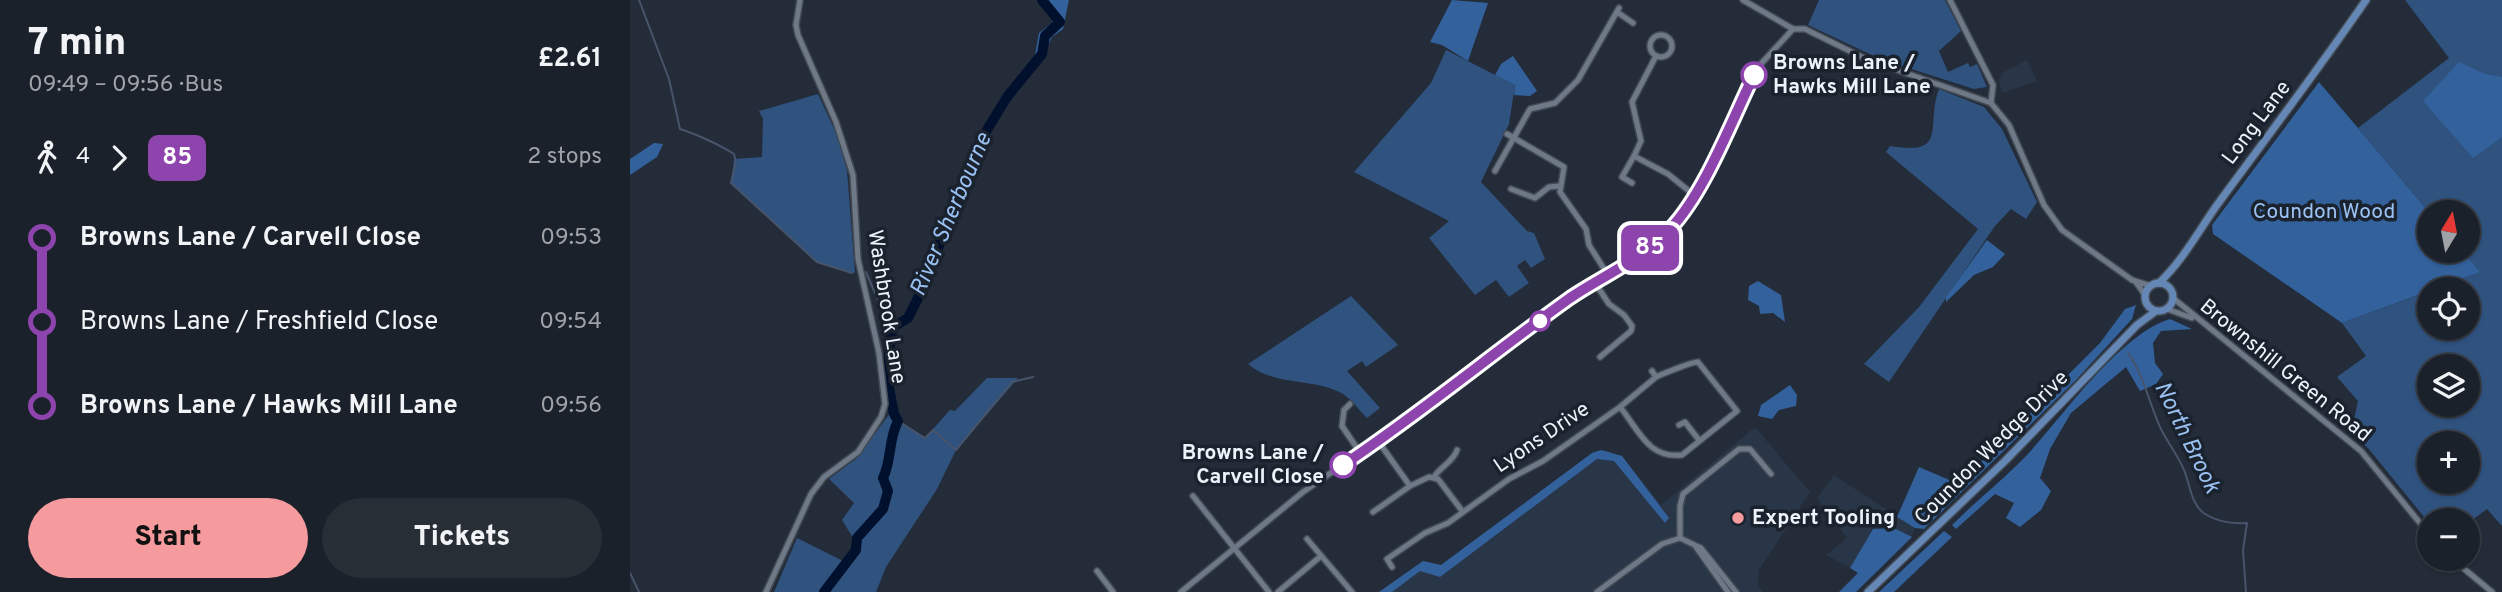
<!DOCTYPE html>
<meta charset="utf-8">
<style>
:root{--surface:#1a212a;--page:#272e36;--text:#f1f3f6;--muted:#9fa3a8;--line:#383e47;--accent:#f59b9e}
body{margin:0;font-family:Overpass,sans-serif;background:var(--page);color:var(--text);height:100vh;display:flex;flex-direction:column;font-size:26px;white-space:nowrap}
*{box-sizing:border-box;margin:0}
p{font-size:23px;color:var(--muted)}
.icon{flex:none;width:38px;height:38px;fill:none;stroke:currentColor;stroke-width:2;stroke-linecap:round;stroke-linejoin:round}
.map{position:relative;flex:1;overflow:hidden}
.panel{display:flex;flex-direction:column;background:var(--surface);width:630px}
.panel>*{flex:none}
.badge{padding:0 14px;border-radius:10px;font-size:24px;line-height:46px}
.needle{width:46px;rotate:10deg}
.buttons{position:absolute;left:1787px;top:200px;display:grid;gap:14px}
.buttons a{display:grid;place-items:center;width:63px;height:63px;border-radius:50%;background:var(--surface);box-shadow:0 2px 5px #0004,0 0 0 2px var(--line);font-size:35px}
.map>.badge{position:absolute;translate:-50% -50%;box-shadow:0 0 0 4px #fff}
.legs{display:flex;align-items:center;gap:10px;height:77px;padding:0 28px;font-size:23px}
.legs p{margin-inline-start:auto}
.summary{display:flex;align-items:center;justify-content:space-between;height:119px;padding:0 28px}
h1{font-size:38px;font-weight:800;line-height:52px}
.button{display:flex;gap:14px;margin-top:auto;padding:14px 28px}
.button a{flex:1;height:80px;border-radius:42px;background:var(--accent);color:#111;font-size:28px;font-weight:800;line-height:80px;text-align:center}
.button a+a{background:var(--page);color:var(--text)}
ul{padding:0 28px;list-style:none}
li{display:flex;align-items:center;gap:24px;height:84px;font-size:26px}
li i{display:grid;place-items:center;width:10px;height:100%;margin:0 9px;background:currentColor}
li i::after{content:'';width:18px;height:18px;margin:-9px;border:5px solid;border-radius:50%;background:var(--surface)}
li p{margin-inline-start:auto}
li:first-child i{background:linear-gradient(#0000 50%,currentColor 0)}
li:last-child i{background:linear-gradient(currentColor 50%,#0000 0)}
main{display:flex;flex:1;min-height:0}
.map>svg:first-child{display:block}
.built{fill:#293647}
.green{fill:#2f527f;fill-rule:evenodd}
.forest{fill:#33619c}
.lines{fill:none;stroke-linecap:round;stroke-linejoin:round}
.stream{stroke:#47546b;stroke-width:2}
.river{stroke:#00102d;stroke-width:10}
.minor-casing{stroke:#424a54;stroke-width:8}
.major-casing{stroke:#424a54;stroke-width:10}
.minor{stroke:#6e7886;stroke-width:5}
.major{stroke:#6487b5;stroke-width:7}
.line-1-casing{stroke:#fff;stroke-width:16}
.line-1{stroke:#8e44ad;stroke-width:10}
.stop-1-dot{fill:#fff;stroke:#8e44ad;stroke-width:3.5}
.poi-dot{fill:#f59b9e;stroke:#1a222d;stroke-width:2.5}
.labels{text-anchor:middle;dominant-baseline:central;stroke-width:7;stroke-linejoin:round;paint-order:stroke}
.stop-label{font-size:21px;font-weight:bold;fill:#eef3fb;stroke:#1a222d;text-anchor:start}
.street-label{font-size:21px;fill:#eef3fb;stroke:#1a222d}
.park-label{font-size:21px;fill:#9bc1f3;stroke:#1a222d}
.poi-label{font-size:21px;font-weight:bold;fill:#eef3fb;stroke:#1a222d;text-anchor:start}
.water-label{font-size:23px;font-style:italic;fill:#9bc1f3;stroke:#1a222d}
</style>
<main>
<section class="panel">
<div class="summary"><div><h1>7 min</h1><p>09:49 – 09:56 · Bus</p></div><b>£2.61</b></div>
<div class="legs"><svg class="icon" aria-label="walk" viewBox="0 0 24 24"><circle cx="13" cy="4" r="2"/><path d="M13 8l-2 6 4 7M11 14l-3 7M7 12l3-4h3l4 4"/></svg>4<svg class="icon" aria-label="forward" viewBox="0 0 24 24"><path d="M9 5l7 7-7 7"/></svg><b class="badge" style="background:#8e44ad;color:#fff">85</b><p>2 stops</p></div>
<ul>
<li><i style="color:#8e44ad"></i><b>Browns Lane / Carvell Close</b><p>09:53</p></li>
<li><i style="color:#8e44ad"></i><span>Browns Lane / Freshfield Close</span><p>09:54</p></li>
<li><i style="color:#8e44ad"></i><b>Browns Lane / Hawks Mill Lane</b><p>09:56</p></li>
</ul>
<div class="button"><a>Start</a><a>Tickets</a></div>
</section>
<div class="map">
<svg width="1872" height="592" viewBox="0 0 1872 592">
<rect width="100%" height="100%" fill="#232c38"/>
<g class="built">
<path d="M1397,60L1407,81L1372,93L1369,81L1372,73Z"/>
<path d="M1125,427L1180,492L1129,570L1128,586L1133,592H749L793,561L811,565L962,453L974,450L992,456L1031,505Z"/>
<path d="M1204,475L1285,528L1282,537L1264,528L1243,529L1220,568L1196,555L1217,538L1187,498Z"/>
</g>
<g class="green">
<path d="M1189,0H1315L1331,31L1309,51L1318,72L1338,63L1340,67L1347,64L1357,87L1344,89L1250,59L1178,25Z"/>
<path d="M1775,0H1872V526L1857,509L1838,523V520H1799V523L1738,448L1721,434L1728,401L1707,377L1736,356L1712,323L1799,291V327H1838V289H1805L1849,272L1831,250H1838V212H1799L1728,128L1819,58ZM1799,366H1838V404H1799ZM1799,443H1838V481H1799Z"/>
<path d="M816,50L885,85L879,124L851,182L897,231L904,233L915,259L901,268L895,260L887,266L899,283L879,297L866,280L845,295L799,238L819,221L724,172L801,83Z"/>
<path d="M1309,89L1354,107L1372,129L1407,202L1396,219L1381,209L1365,226L1259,382L1234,364L1289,307L1348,229L1256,152L1260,146C1320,156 1295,126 1309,89Z"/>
<path d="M188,94L207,135L217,170L225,273L187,263L101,183L104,159L132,157L133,119L129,111Z"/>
<path d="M721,296L768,345L736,367L732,361L717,371L750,408L737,418C730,411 722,400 713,394C684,377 645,387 618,364Z"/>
<path d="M357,378H388L326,450L307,489L256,567L246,592H144L167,538L215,562L226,550L225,541L212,520L224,503L199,479L227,458L263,409L268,421L295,438L320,410L325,411Z"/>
</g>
<g class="forest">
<path d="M409,0H439L433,29L422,37L411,60L405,55L409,33L422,23L423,17Z"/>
<path d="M822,0L858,3L838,61L812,45L800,42Z"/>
<path d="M883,56L907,91L900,96L884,95L885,85L865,75L871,64Z"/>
<path d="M1829,62L1855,74L1872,77V137L1843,158L1793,101Z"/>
<path d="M1689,82L1799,212V250H1831L1850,272L1712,323L1583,234L1582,225Z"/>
<path d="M24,143L33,144L27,157L0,175V159Z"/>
<path d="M1357,240L1375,254L1363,267L1344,275L1316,302V297Z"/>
<path d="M1128,281L1151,295L1155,322L1143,313L1130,314L1129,306L1118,300L1119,286Z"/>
<path d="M1506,305L1502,319L1446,380L1294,529L1285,528L1267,517L1289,467L1324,482L1333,480L1470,343L1495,309Z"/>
<path d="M1540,319L1562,329L1531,331L1523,343L1525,363L1533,374L1526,384L1510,391L1496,367L1441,413L1420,449L1410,478L1421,491L1411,510L1390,527L1376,518L1384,503L1365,494L1326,529L1322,525C1346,501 1373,480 1397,455C1433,416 1490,334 1540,319Z"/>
<path d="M1160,385L1167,395L1166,406L1149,410L1142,419L1128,416L1131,405Z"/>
<path d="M971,450L992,456L1039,518L1035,523L984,461L967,459L810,577L790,571L762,592H749L793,561L811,565L962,453Z"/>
<path d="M1264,528L1282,537L1226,592H1209L1228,573L1220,568L1243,529Z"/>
<path d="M1314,531L1322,537L1264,592H1249Z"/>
</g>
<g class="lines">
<g class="stream">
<path d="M9,0L39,79L50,129C66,134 90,145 104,154L106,162L101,183L187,262L222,273"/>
<path d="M236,272L257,321L263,327"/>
<path d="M1498,353C1514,375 1519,403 1530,427C1537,442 1548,455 1554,470C1560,484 1561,505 1575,514C1588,522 1602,524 1617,523L1613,550L1616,592"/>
<path d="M268,421L295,438L303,430L326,450L382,382L403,377"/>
<path d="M0,573L9,592"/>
</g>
<path class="river" d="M194,592L226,550L227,538L253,509L258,491L253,478C262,460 258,440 268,421L264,414L256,372L263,327L278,318L288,298L352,138L377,97L412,54L415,36L430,22L412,0"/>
<defs>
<g id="minor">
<path d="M1113,0L1163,29H1175L1236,59L1361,103L1379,125L1414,205L1432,230L1502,280L1521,286"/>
<path d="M1320,0L1363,85L1361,103"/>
<path d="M987,12L1003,23"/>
<circle cx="1031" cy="46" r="11"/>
<path d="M877,134L934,167L930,192L956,229L959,245L978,275"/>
<path d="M1004,156L1011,141L1002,102L1026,56"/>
<path d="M865,171L900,109L925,103L948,80L989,8"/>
<path d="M1002,183L992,177L1004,156L1038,174L1064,195"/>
<path d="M881,189L905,198L919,187L929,186"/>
<path d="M1506,282L1515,295"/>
<path d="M965,283L979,304L994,315L1002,326L1001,331L970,357"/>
<path d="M1543,298L1731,451L1799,534"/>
<path d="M1537,309L1562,318"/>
<path d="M720,404L714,410L712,426L731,454"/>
<path d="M990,407L1026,377L1022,371"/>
<path d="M1049,425L1055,422L1069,440"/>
<path d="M748,441L780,486L799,477L808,479L833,512"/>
<path d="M804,477C810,467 824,461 827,450"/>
<path d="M563,496L639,592"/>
<path d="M743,512L780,486"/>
<path d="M1050,538V506L1053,494L1109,449H1120L1141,474"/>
<path d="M677,539L722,592"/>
<path d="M1066,547L1098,592"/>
<path d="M1821,558L1862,592"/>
<path d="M762,567L757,559L795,533L818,523L879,479L913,461L990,407C1009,430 1018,459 1052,455L1107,411L1068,362C1064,361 1030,375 1026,377"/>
<path d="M467,571L483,592"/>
<path d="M136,592L181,494L194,477L228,452L251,417L255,404L249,353L228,259L223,175L206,122L168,35L166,25L170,0"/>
<path d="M551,592L673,492L807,400L942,297L1017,251L1041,229L1064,195L1129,66L1163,29"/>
<path d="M648,592L691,556"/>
<path d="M967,592L1032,544L1050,538L1071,548L1106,592"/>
</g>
<g id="major">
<circle cx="1529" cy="297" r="14"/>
<path d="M1529,283C1553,260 1568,232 1587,205C1637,137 1688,70 1736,0"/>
<path d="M1238,592L1375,461L1507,325L1526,311"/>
</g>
</defs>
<use href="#minor" class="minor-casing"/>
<use href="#major" class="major-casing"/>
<use href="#minor" class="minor"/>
<use href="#major" class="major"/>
</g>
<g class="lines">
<defs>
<path id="line-1" d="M713,465C791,413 863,353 940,298C974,275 1012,260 1040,229C1075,192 1101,122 1124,75"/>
</defs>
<use href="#line-1" class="line-1-casing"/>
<use href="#line-1" class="line-1"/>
</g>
<g class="stop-1-dot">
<circle cx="1124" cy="75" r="12"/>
<circle cx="910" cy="321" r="9"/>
<circle cx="713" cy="465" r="12"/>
</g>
<circle class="poi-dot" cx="1108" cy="518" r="7"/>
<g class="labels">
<g class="stop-label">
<text x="1143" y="63">Browns Lane /<tspan x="1143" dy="24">Hawks Mill Lane</tspan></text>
<text x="694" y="453" text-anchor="end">Browns Lane /<tspan x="694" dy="24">Carvell Close</tspan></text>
</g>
<g class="street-label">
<text transform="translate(1627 123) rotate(-53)">Long Lane</text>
<text transform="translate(256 307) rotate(81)">Washbrook Lane</text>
<text transform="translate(1655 371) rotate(39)">Brownshill Green Road</text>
<text transform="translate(912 438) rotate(-34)">Lyons Drive</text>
<text transform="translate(1362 448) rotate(-45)">Coundon Wedge Drive</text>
</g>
<g class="park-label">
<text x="1694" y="212">Coundon Wood</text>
</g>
<g class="poi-label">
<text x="1122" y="518">Expert Tooling</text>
</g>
<g class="water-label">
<text transform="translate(322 215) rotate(-67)">River Sherbourne</text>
<text transform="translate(1556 438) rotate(64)">North Brook</text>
</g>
</g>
</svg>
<div class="buttons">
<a><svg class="needle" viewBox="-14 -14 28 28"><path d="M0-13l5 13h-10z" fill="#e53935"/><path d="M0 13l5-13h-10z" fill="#9fa3a8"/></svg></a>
<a><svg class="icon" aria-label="locate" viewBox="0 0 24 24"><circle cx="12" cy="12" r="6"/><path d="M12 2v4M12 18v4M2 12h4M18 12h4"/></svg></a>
<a><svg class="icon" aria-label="layers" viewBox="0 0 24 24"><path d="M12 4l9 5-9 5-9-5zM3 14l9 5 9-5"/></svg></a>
<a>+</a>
<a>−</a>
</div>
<b class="badge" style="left:1020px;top:248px;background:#8e44ad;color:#fff">85</b>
</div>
</main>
